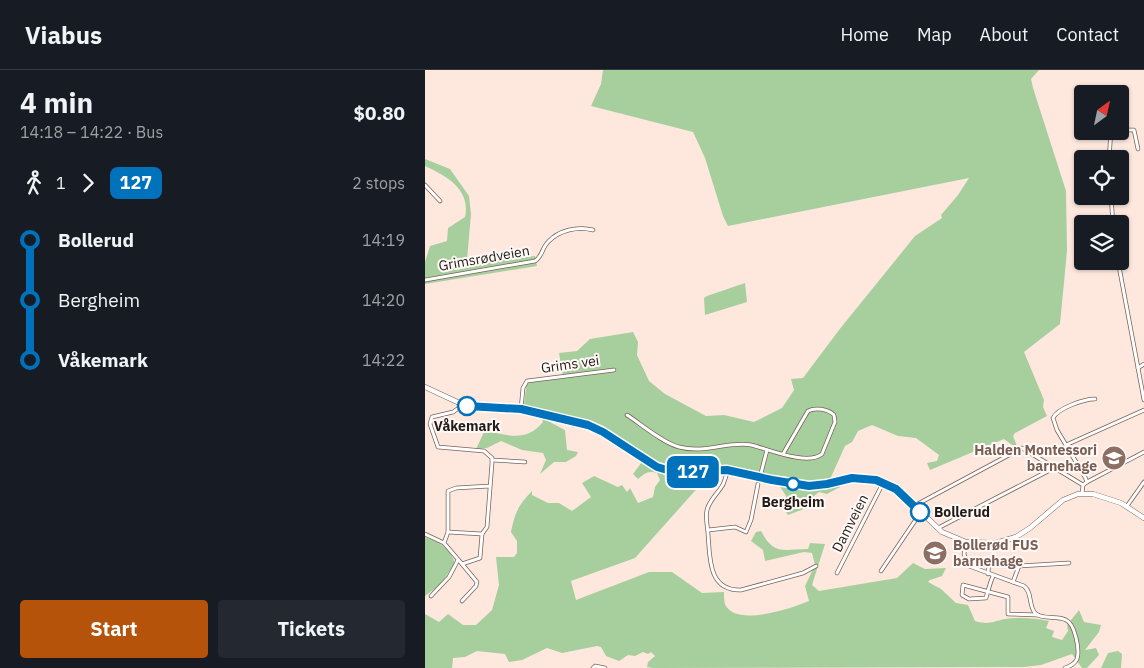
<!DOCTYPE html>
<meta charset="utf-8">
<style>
:root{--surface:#171b24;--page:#242831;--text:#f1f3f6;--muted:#9ea1a6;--line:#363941;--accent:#b45309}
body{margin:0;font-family:"IBM Plex Sans",sans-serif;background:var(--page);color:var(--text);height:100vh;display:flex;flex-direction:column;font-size:19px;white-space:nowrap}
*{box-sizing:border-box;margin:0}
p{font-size:16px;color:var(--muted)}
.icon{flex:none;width:28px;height:28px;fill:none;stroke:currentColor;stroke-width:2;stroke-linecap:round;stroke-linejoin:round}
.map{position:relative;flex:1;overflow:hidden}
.side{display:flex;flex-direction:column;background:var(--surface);width:425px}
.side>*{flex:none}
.badge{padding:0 10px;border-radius:8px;font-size:18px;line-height:32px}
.needle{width:32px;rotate:33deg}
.fabs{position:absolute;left:649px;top:15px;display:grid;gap:10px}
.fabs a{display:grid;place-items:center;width:55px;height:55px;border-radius:5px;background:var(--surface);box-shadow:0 1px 4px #0004;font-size:25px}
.map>.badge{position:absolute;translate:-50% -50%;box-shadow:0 0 0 2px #fff}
.legs{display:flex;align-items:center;gap:8px;height:55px;padding:0 20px;font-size:16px}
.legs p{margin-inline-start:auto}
.overview{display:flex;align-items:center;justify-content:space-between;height:85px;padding:0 20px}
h1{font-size:28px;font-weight:700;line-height:38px}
.primary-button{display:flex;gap:10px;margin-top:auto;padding:10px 20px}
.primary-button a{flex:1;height:58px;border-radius:5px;background:var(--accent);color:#fff;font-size:20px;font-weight:700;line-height:58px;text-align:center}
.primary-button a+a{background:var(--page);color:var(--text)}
ul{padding:0 20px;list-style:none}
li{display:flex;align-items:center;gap:18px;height:60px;font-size:19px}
li i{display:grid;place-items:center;width:8px;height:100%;margin:0 6px;background:currentColor}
li i::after{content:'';width:12px;height:12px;margin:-6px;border:4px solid;border-radius:50%;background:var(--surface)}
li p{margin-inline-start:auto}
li:first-child i{background:linear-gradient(#0000 50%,currentColor 0)}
li:last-child i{background:linear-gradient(currentColor 50%,#0000 0)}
header{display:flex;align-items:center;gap:30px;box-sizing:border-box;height:70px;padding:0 25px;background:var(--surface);border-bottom:1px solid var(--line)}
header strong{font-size:24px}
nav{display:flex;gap:28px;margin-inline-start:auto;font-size:18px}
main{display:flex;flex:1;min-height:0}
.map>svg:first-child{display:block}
.green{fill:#a7ce9d}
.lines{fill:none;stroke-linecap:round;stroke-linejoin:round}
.street-casing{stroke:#796257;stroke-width:4.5}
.secondary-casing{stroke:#796257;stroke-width:5.5}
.street{stroke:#fff;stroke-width:3}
.secondary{stroke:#fff;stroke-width:4.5}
.line-1-casing{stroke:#fff;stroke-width:11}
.line-1{stroke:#0072bc;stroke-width:8}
.stop-1-dot{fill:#fff;stroke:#0072bc;stroke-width:2.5}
.labels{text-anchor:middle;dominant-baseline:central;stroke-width:4;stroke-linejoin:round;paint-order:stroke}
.street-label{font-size:14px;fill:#241b16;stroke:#fff9f7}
.stop-label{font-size:14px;font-weight:bold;fill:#241b16;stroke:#fff9f7}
.education-label{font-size:14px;font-weight:bold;fill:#785e54;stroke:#fff9f7;text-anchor:end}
</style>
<header>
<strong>Viabus</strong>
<nav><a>Home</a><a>Map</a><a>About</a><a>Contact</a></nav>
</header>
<main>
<section class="side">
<div class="overview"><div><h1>4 min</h1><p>14:18 – 14:22 · Bus</p></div><b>$0.80</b></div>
<div class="legs"><svg class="icon" aria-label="walk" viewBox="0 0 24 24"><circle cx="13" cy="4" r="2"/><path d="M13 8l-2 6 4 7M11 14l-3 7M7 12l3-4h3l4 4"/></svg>1<svg class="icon" aria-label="forward" viewBox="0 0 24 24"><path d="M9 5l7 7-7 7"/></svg><b class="badge" style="background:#0072bc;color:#fff">127</b><p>2 stops</p></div>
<ul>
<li><i style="color:#0072bc"></i><b>Bollerud</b><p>14:19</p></li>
<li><i style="color:#0072bc"></i><span>Bergheim</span><p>14:20</p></li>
<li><i style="color:#0072bc"></i><b>Våkemark</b><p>14:22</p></li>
</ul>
<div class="primary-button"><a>Start</a><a>Tickets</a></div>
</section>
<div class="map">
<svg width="719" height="598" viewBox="0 0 719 598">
<rect width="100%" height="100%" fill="#fee8de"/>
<g class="green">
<path d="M178,0H614L606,9L608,18L641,121L642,181L635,254L599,282L619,330L618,337L622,346L590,363L588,366L592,376L590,377L579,369L505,400L502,393L512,391L514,385L491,368L473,366L447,355L433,361L427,372L420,376L402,416L415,413V417L402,424L394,422L384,430L387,436L363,445L360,440L361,426L354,415L305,403L285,404L210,488L146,511L151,530L224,502H247L277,523L299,522C299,526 299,531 300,534C310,558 367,538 384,531L380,516L390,495L387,483L379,482L340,491L338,480L326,471L331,462L336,461C349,486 358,479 383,479L385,473L400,474L387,515L394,521L472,508L488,493L500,499L521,498L517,506L505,510L503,512L516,519L531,533L543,535L550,551C564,555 566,552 580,549C595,547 610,548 624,551L621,558L629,561L627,567L637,570L643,561L642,555L654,540L659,552L676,555L674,562L660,580L671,578L674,585L662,598H657L647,584L616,595L599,597L228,598L222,597L223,592L230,586L226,582L223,584L218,582L210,586L203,585L194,591L181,586L176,577L172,576L137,583L122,578L97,590L84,592L80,584L52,581L40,587L28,588L27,598H0V544L14,552L23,544L38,555H51L67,540L74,515L71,487H89L92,483V471L86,462C90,442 93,436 107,421V425L123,433H134L147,441L166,427L157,413L169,406L193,417L197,415L202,422L205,418L213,433L228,427L230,417L235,410L232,403C223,400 219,404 213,409L208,404L222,385L179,357L162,350L99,335L102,310L138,306L134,283L152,281L165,269L208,262L213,272L212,285L224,311L240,324L281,346L299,345L329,352L357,338L369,320L366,309L378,308L414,260L490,166L517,148L516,145L533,125L544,108L303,156L298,146L280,88L268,62L166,36L176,14Z"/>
<path d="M0,89L25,99L44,126L46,144L42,190L45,193L110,186L112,196L0,214V192L5,176L22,171L23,158L40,147C46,120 22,106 0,96Z"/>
<path d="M320,213L322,232L280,245L279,228L282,226Z"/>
<path d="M117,348L140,360L142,380L153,382L151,386L141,392H129L115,404L121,390L118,383L97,380L76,371L62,378L51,379L60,360C81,365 101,373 118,352Z"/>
<path d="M0,467C13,470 26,480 30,493L16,514L0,526Z"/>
<path d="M693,581L697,584L696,598H676L683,583Z"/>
</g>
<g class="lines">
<defs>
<g id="street">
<path d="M695,60H709L713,79"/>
<path d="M684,89L686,61"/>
<path d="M0,115L15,131"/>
<path d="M686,126L688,154"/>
<path d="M693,191L719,330"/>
<path d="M0,210L110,191C117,187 117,178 123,172C134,160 153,156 168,160"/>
<path d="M713,298L719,294"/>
<path d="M38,335L28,342L7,347L5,354L13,377L59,381L67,388V393L62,457L57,464L55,488L37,494L19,473L23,462V421L31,418L65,416"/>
<path d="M96,339L98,318L102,311L189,300"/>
<path d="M202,345C216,354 238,373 254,377C280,384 303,371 326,375C343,379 382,396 397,384L410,352L409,345C403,339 390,337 383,341L358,384"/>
<path d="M641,375L719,340"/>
<path d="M67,390L100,392"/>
<path d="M302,400C300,420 290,421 283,437C279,445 283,456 283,464C285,488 283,521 316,520L378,503L391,496"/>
<path d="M335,407L342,380"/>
<path d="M662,412L719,382"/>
<path d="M658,415L662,412L660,407L632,360L628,348C633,338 659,329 670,329"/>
<path d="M489,436L597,378L658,415L657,423"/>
<path d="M702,436L719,412"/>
<path d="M513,458L631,397"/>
<path d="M283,460L310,457L321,462L326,450L333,414"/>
<path d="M23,462L57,464"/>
<path d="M0,464L19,473"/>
<path d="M541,472L539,484L544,496L599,516C608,523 603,537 611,544C619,550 633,545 641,550C650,554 655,580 652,589C650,594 645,596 640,598"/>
<path d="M37,494L52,512L51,516L37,531"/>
<path d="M456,501L496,442"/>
<path d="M412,503L458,413"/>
<path d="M563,504L564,489L594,496L644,493"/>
<path d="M568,506C565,513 563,521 561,528L544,529L537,525L538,515L583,527V544L613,545"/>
<path d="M588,512L594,496"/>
<path d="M6,526L24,507L33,490"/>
<path d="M168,598L170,596L180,598"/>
</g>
<path id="secondary" d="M0,317L41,336L96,339L166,356L232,397L249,402L302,400L347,410L384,416L402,414L427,408L451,410L476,423L517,462L541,472L571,473L591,467L605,458L638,430L653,424H668L696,433L719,448"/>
</defs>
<use href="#street" class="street-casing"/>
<use href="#secondary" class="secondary-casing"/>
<use href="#street" class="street"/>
<use href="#secondary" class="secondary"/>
</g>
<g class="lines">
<defs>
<path id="line-1" d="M42,336L96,339L163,355L178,362L232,397L249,402L302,400L347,410L384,416L402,414L427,408L451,410L471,419L495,442"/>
</defs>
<use href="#line-1" class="line-1-casing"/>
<use href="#line-1" class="line-1"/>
</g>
<defs>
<symbol id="school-disc" viewBox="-11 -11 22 22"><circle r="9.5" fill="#8d6e63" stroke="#fff9f7"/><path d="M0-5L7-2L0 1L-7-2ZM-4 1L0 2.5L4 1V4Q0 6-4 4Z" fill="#fff"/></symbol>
</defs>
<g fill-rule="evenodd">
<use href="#school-disc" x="675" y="374" width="28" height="28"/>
<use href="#school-disc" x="496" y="469" width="28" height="28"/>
</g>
<g class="stop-1-dot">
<circle cx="42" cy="336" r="9"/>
<circle cx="368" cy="414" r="6"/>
<circle cx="495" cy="442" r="9"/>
</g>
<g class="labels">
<g class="street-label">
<text transform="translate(59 188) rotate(-10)">Grimsrødveien</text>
<text transform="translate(145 294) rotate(-8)">Grims vei</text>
<text transform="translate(425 453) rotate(-63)">Damveien</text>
</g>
<g class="stop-label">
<text x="42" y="356">Våkemark</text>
<text x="368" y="432">Bergheim</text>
<text x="509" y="442" text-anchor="start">Bollerud</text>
</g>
<g class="education-label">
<text x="672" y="380">Halden Montessori<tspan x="672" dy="16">barnehage</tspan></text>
<text x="528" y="475" text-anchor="start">Bollerød FUS<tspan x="528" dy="16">barnehage</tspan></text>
</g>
</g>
</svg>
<div class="fabs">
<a><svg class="needle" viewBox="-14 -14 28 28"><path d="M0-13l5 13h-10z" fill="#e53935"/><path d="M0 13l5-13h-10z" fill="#9ea1a6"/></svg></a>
<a><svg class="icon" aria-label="locate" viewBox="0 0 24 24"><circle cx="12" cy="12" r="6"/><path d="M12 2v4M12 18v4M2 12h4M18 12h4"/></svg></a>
<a><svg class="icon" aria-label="layers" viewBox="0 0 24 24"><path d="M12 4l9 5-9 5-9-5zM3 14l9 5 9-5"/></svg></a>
</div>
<b class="badge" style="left:268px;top:402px;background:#0072bc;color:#fff">127</b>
</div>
</main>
